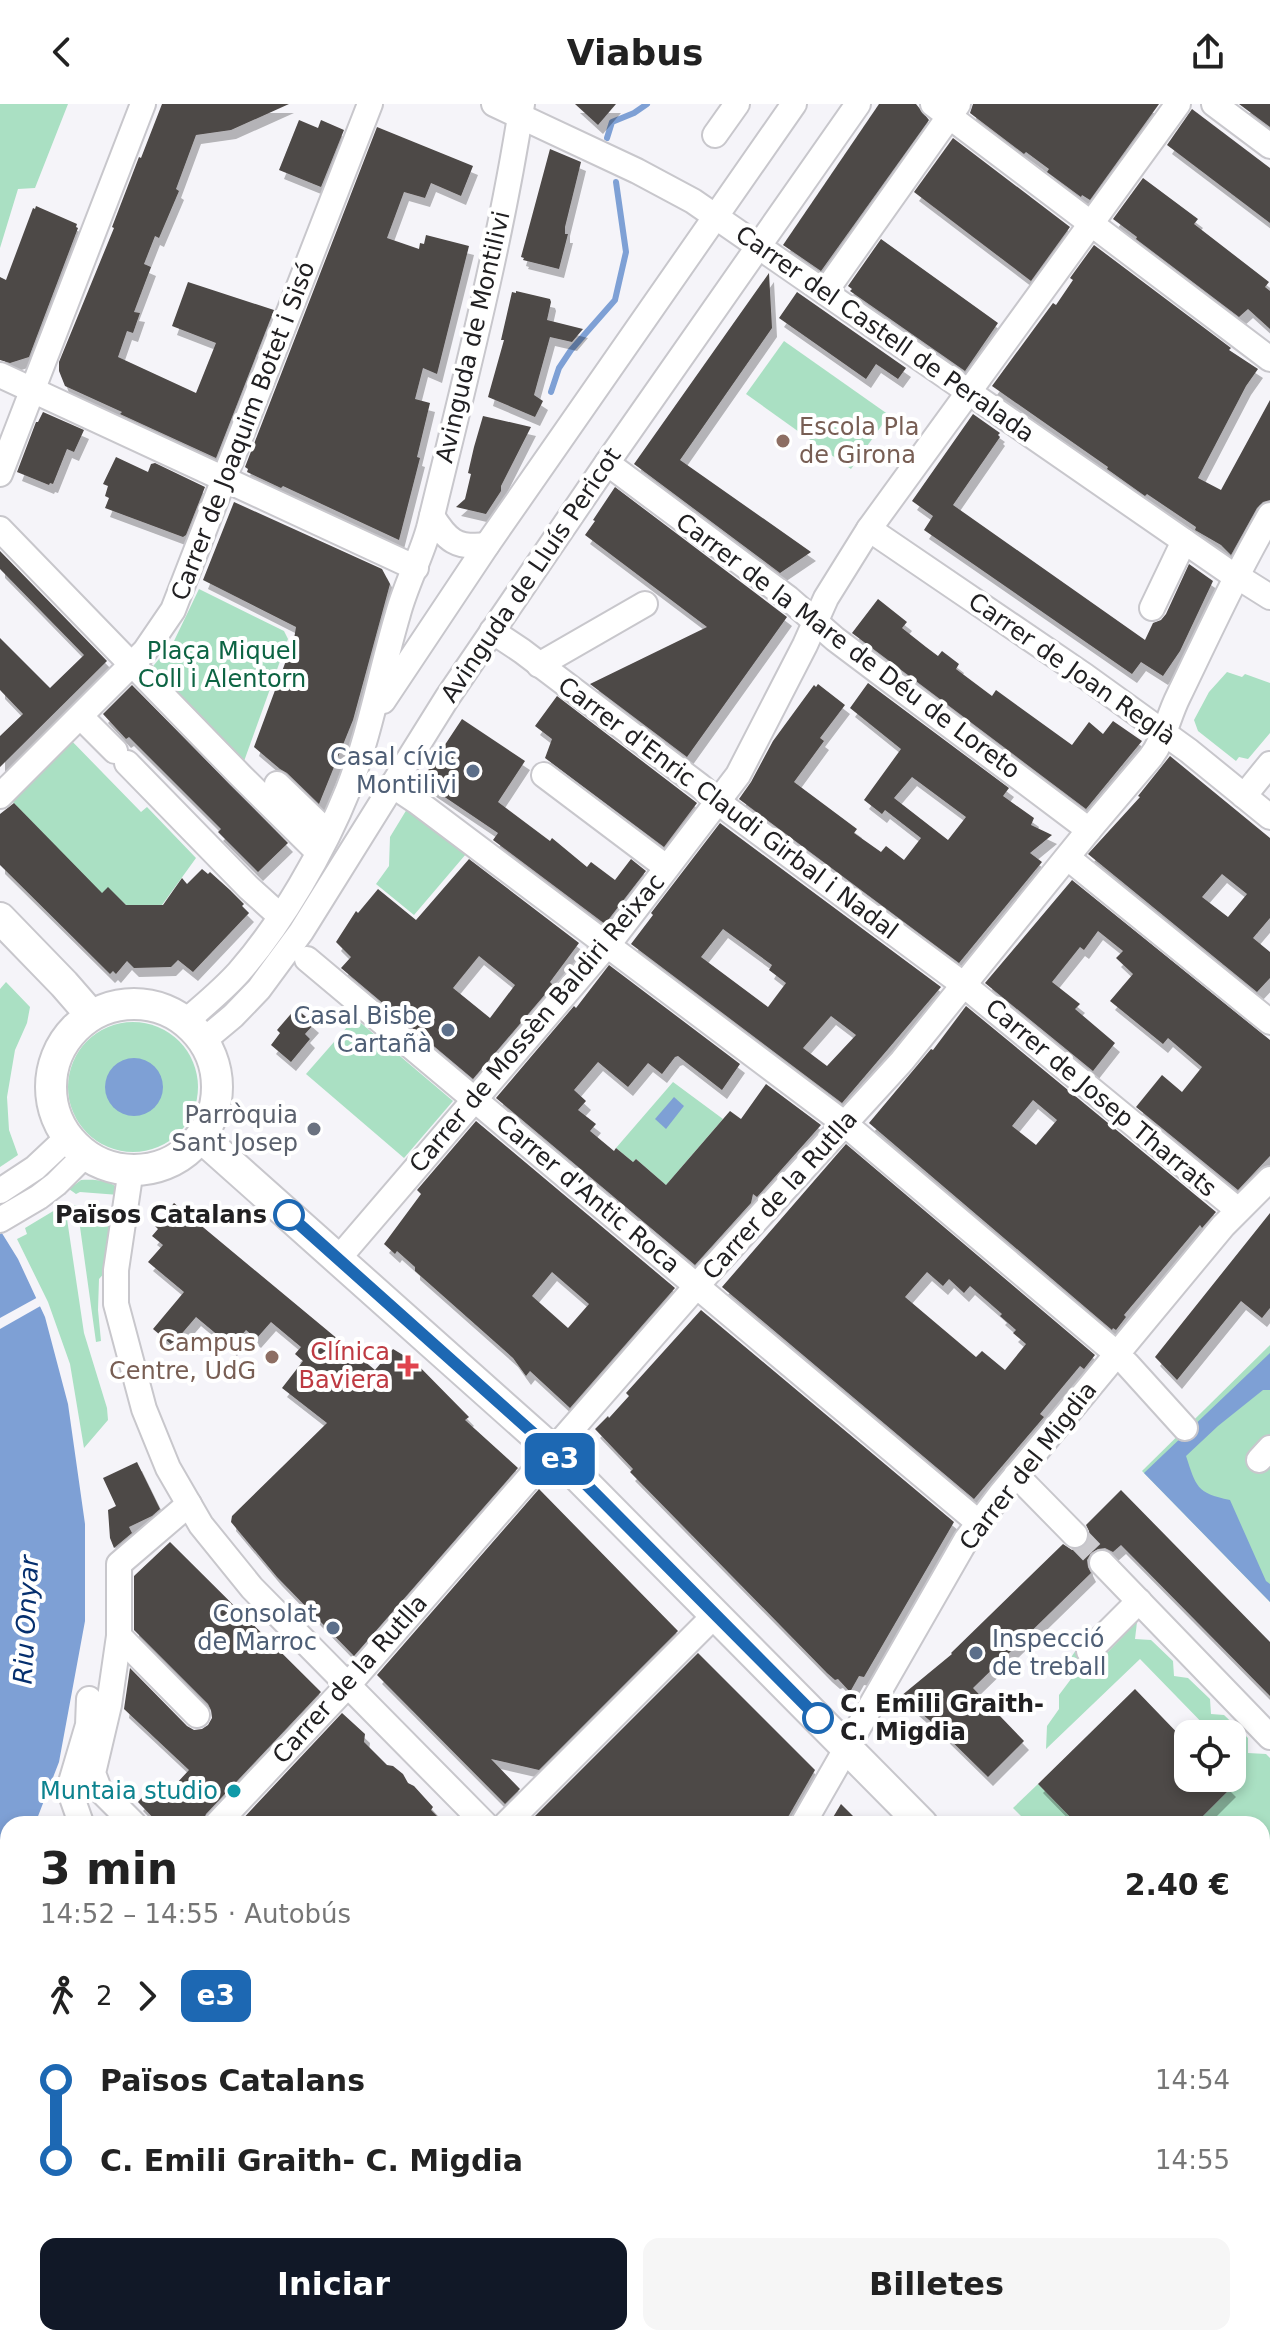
<!DOCTYPE html>
<html lang="es">
<meta charset="utf-8">
<style>
:root{--surface:#fff;--page:#f6f6f6;--text:#222;--muted:#767676;--accent:#111827}
body{margin:0;font-family:"DejaVu Sans",sans-serif;background:var(--page);color:var(--text);height:100vh;display:flex;flex-direction:column;font-size:30px;white-space:nowrap}
*{box-sizing:border-box;margin:0}
p{font-size:26px;color:var(--muted)}
.icon{flex:none;width:44px;height:44px;fill:none;stroke:currentColor;stroke-width:2;stroke-linecap:round;stroke-linejoin:round}
.map{position:relative;flex:1;overflow:hidden}
.drawer{position:absolute;left:0px;top:1712px;width:1270px;height:530px;display:flex;flex-direction:column;background:var(--surface);border-radius:24px 24px 0 0;box-shadow:0 4px 12px #0003}
.drawer>*{flex:none}
.badge{padding:0 16px;border-radius:12px;font-size:28px;line-height:52px}
.controls{position:absolute;left:1174px;top:1616px;display:grid;gap:16px}
.controls a{display:grid;place-items:center;width:72px;height:72px;border-radius:16px;background:var(--surface);box-shadow:0 4px 12px #0003;font-size:40px}
.map>.badge{position:absolute;translate:-50% -50%;box-shadow:0 0 0 4px #fff}
.legs{display:flex;align-items:center;gap:12px;height:88px;padding:0 40px;font-size:26px}
.legs p{margin-inline-start:auto}
.overview{display:flex;align-items:center;justify-content:space-between;height:136px;padding:0 40px}
h1{font-size:44px;font-weight:600;line-height:60px}
.action{display:flex;gap:16px;margin-top:auto;padding:16px 40px}
.action a{flex:1;height:92px;border-radius:16px;background:var(--accent);color:#fff;font-size:32px;font-weight:600;line-height:92px;text-align:center}
.action a+a{background:var(--page);color:var(--text)}
ul{padding:0 40px;list-style:none}
li{display:flex;align-items:center;gap:28px;height:80px;font-size:30px}
li i{display:grid;place-items:center;width:12px;height:100%;margin:0 10px;background:currentColor}
li i::after{content:'';width:20px;height:20px;margin:-10px;border:6px solid;border-radius:50%;background:var(--surface)}
li p{margin-inline-start:auto}
li:first-child i{background:linear-gradient(#0000 50%,currentColor 0)}
li:last-child i{background:linear-gradient(currentColor 50%,#0000 0)}
header{display:flex;justify-content:space-between;align-items:center;height:104px;padding:0 40px;background:var(--surface);font-size:36px;font-weight:600}
.map>svg:first-child{display:block}
.green{fill:#aae0c3}
.water{fill:#7ea0d5}
.pier{fill:#f5f4f9}
.lines{fill:none;stroke-linecap:round;stroke-linejoin:round}
.stream{stroke:#7ea0d5;stroke-width:6}
.building{fill:#4d4846;fill-rule:evenodd;filter:url(#shadow)}
.minor-tunnel{stroke:#cbcace;stroke-width:24;stroke-dasharray:24 12;stroke-linecap:butt}
.minor-casing{stroke:#c8c7cc;stroke-width:28}
.major-casing{stroke:#c8c7cc;stroke-width:34}
.minor{stroke:#fff;stroke-width:24}
.major{stroke:#fff;stroke-width:30}
.line-1-casing{stroke:#fff;stroke-width:18}
.line-1{stroke:#1d68b3;stroke-width:12}
.education-dot{fill:#8d6e63;stroke:#fff;stroke-width:3}
.service-dot{fill:#5c6f8a;stroke:#fff;stroke-width:3}
.worship-dot{fill:#6b7280;stroke:#fff;stroke-width:3}
.stop-1-dot{fill:#fff;stroke:#1d68b3;stroke-width:4}
.health-dot{fill:#e0444e;stroke:#fff;stroke-width:3}
.culture-dot{fill:#0f9aa8;stroke:#fff;stroke-width:3}
.labels{text-anchor:middle;dominant-baseline:central;stroke-width:8;stroke-linejoin:round;paint-order:stroke}
.street-label{font-size:24px;fill:#212022;stroke:#fff}
.education-label{font-size:24px;fill:#785e54;stroke:#fff;text-anchor:start}
.park-label{font-size:24px;fill:#0d6443;stroke:#fff}
.service-label{font-size:24px;fill:#4e5e75;stroke:#fff;text-anchor:end}
.worship-label{font-size:24px;fill:#5b616d;stroke:#fff;text-anchor:end}
.stop-label{font-size:24px;font-weight:bold;fill:#212022;stroke:#fff;text-anchor:end}
.health-label{font-size:24px;fill:#be3a42;stroke:#fff;text-anchor:end}
.culture-label{font-size:24px;fill:#0d838f;stroke:#fff;text-anchor:end}
.water-label{font-size:26px;font-style:italic;fill:#052f6e;stroke:#fff}
</style>
<header><svg class="icon" aria-label="back" viewBox="0 0 24 24"><path d="M15 5l-7 7 7 7"/></svg>Viabus<svg class="icon" aria-label="share" viewBox="0 0 24 24"><path d="M12 15V3M7 8l5-5 5 5M5 13v7h14v-7"/></svg></header>
<div class="map">
<svg width="1270" height="2241" viewBox="0 0 1270 2241">
<defs>
<filter id="shadow"><feDropShadow dx="5" dy="9" stdDeviation="0" flood-color="#0004"/></filter>
</defs>
<rect width="100%" height="100%" fill="#f5f4f9"/>
<g class="green">
<path d="M0,0H68L35,84L18,85L0,144Z"/>
<path d="M784,237L889,311L851,365L746,290Z"/>
<path d="M199,485L284,527L288,535L243,660L149,567L174,537Z"/>
<path d="M1227,568L1242,573L1245,570L1270,579V629L1248,655L1239,653L1236,657L1198,627L1194,616L1209,588Z"/>
<path d="M64,629L141,708L147,703L196,754L162,801H126L108,784L99,792L58,745L11,696Z"/>
<path d="M407,705L466,750L414,811L376,780L389,762L390,733Z"/>
<path d="M6,878L30,903L27,919L15,946L7,993L9,1026L18,1051L0,1063V885Z"/>
<path d="M355,914L453,997L404,1054L306,970Z"/>
<circle cx="133" cy="983" r="65"/>
<path d="M673,978L723,1015L666,1081L636,1055L633,1058L616,1044Z"/>
<path d="M81,1076C94,1075 110,1076 119,1085V1091L80,1088L76,1090L69,1085Z"/>
<path d="M74,1101L114,1109L107,1166L99,1175L98,1206L101,1237L96,1238L80,1123L73,1104Z"/>
<path d="M60,1103L64,1106L67,1115L84,1229L107,1304L108,1316L84,1344L70,1260L48,1198L17,1135L27,1130L25,1124Z"/>
<path d="M1270,1241V1498L1142,1367Z"/>
<path d="M1137,1518L1135,1535L1151,1536L1173,1557L1174,1572L1188,1574L1210,1595L1211,1610L1224,1611L1248,1634V1649L1266,1650L1270,1654V1870L1262,1878V1720H1195L1231,1684L1246,1665L1232,1649V1630H1213L1140,1555L1046,1645L1047,1622L1059,1605V1591L1071,1575L1070,1555L1082,1537L1101,1555Z"/>
<path d="M1038,1680L1077,1720H1029L1013,1704Z"/>
<path d="M102,2234H161L154,2241H104L100,2237Z"/>
</g>
<g class="water">
<circle cx="134" cy="983" r="29"/>
<path d="M674,993L684,1002L666,1025L655,1015Z"/>
<path d="M0,1126L18,1155L45,1213L68,1300L85,1420V1517L59,1658L35,1720H8V1778L0,1792Z"/>
<path d="M1270,1249V1286H1263L1218,1322L1186,1352C1196,1382 1196,1389 1230,1396L1266,1477L1270,1480V1498L1144,1369Z"/>
</g>
<path class="pier" d="M40,1192L44,1200L0,1225V1214Z"/>
<g class="lines">
<g class="stream">
<path d="M607,34L612,18L634,9L647,0"/>
<path d="M551,288L559,264L571,246L615,196L626,148L616,78"/>
</g>
</g>
<g class="building">
<path d="M162,0H289L231,26L196,31L176,85L179,87L159,134L155,132L144,160L151,163L134,208L140,209L133,229L127,227L118,253L196,289L216,239L172,222L188,178L274,206L216,354L120,310L122,308L65,282L59,267V258L114,124L112,123L139,53L141,54Z"/>
<path d="M575,0H616L598,21Z"/>
<path d="M879,0H916L929,16L821,167L783,141Z"/>
<path d="M973,0H1159L1090,96L1082,91L1081,93L1047,68L1049,65L1026,48L1024,50L970,9Z"/>
<path d="M1239,0H1270V23Z"/>
<path d="M1192,5L1270,64V119L1167,41Z"/>
<path d="M299,16L318,24L321,16L344,26L321,83L279,66Z"/>
<path d="M377,23L473,62L461,92L431,79L425,94L404,88L387,134L419,145L420,139L424,140L426,131L469,142L437,270L423,264L415,295L430,299L417,353L420,354L399,436L283,382L281,384L247,368L248,365L245,363Z"/>
<path d="M953,34L1070,123L1031,177L914,88Z"/>
<path d="M550,45L581,58L565,123V130H568L559,165L523,156L524,154L521,153Z"/>
<path d="M1143,74L1198,115L1194,120L1269,178L1265,183L1270,187V225L1248,205L1239,213L1136,135L1137,133L1113,115Z"/>
<path d="M36,102L77,120L76,123L78,124L29,253L10,259L0,256V173L6,176L33,104L35,105Z"/>
<path d="M881,135L998,219L965,267L850,187L852,185L848,182Z"/>
<path d="M1094,141L1231,244L1229,246L1258,265L1246,282L1198,374L1221,386L1270,296V396L1263,398L1257,404L1231,451L1221,441L1195,426L1196,423L1147,390L1145,392L1107,365L1108,363L992,282L1053,199L1056,201L1073,176L1070,174Z"/>
<path d="M769,169L772,224L680,356L811,448L780,469L634,360Z"/>
<path d="M516,187L550,195L551,198L547,216L583,225L572,238L550,233L534,291L543,297L535,313L488,293L504,236H501L512,188L516,189Z"/>
<path d="M797,188L906,264L898,275L876,260L866,275L779,214Z"/>
<path d="M43,308L84,326L74,348L67,345L53,380L50,379L49,381L17,368L36,318H38Z"/>
<path d="M973,310L1000,329L998,331L1000,333L953,401L1145,536L1153,519L1161,516L1166,510L1189,460L1213,477L1180,547L1163,572L1141,558L1132,570L924,426L933,412L912,397Z"/>
<path d="M483,312L531,323L501,382V387L486,410L456,403L465,395L471,370L468,369L474,343Z"/>
<path d="M116,353L148,368L151,360L155,359L205,383L186,431L183,433L105,404L109,394L105,392L108,382L103,380Z"/>
<path d="M615,383L787,513L687,653L590,580L707,523L585,431L595,417L593,416Z"/>
<path d="M234,398L382,465L390,480L353,616L319,700L287,669L280,665L254,643L294,535L296,523L203,476Z"/>
<path d="M0,447L107,557L0,663V632L23,610L0,586V534L50,584L84,551L0,465Z"/>
<path d="M878,495L907,518L902,524L926,543L938,552L942,547L959,560L956,565L992,592L996,586L1072,641L1089,618L1103,630L1113,617L1142,637L1086,705L852,529Z"/>
<path d="M868,579L1009,684L1003,692L1034,714L1031,721L1052,731L1030,749L1042,758L959,859L739,695L751,678L773,637L814,581L816,583L818,580L845,601L820,634L824,637L794,678L857,725L854,729L881,748L886,742L904,756L921,734L885,706L882,710L864,696L901,645L850,604ZM912,673L966,713L948,736L894,694Z"/>
<path d="M132,581L288,739L258,768L218,728L221,725L129,633L126,635L103,610Z"/>
<path d="M557,592L697,699L664,743L545,654L552,635L535,622Z"/>
<path d="M462,615L525,657L498,698L550,737L552,734L587,763L591,758L615,776L631,755L646,767L605,820L493,736L498,729L421,677Z"/>
<path d="M1170,652L1270,734V814L1253,834L1270,848V874L1257,888L1088,750L1140,693L1138,692ZM1222,770L1247,790L1228,813L1202,793Z"/>
<path d="M14,699L102,789L108,783L126,801H163L182,774L187,780L202,765L208,770L210,768L230,786L244,800L242,802L249,809L193,868L178,856L171,863L134,864L127,857L116,870L113,867L110,870L0,761V710Z"/>
<path d="M720,719L941,883L842,999L631,840L653,811L651,809ZM723,825L772,861L769,866L786,879L768,903L701,853ZM831,912L856,931L827,962L803,944Z"/>
<path d="M469,755L579,839L550,878L553,881L473,975L341,864L351,853L336,838L356,807L358,809L378,785L416,816ZM479,852L515,881L490,914L453,884Z"/>
<path d="M1072,776L1270,936V1052L1238,1086L1136,1003L1162,971L1182,988L1202,963L1168,934L1163,940L1110,897L1133,870L1116,854L1123,847L1098,827L1084,846L1080,843L1052,878L1080,900L1075,905L1115,939L1093,967L985,879Z"/>
<path d="M609,861L740,960L722,986L678,952L675,953L662,970L648,959L628,983L598,958L574,986L586,997L578,1006L596,1020L590,1027L614,1047L616,1044L633,1058L636,1055L666,1081L730,1007L741,1015L766,980L821,1021L757,1093L753,1090L751,1099L695,1161L496,994L574,902L576,904Z"/>
<path d="M966,902L1216,1108L1202,1124L1200,1121L1124,1211L1126,1213L1116,1226L1113,1224L1112,1226L869,1019L931,945L933,946ZM1033,996L1057,1016L1036,1041L1012,1022Z"/>
<path d="M296,904L314,920L305,930L310,935L291,958L271,941L280,929L277,926Z"/>
<path d="M476,1017L675,1184L570,1304L530,1267L526,1272L513,1254L415,1167V1163L397,1147L395,1150L384,1140L421,1090L417,1086ZM552,1168L589,1200L568,1224L532,1192Z"/>
<path d="M846,1040L1095,1251L1084,1265L1080,1262L1040,1310L1044,1313L974,1395L722,1183ZM927,1168L943,1182L949,1175L964,1189L970,1182L1002,1210L1000,1212L1016,1226L1013,1229L1026,1240L1005,1266L982,1247L976,1253L905,1193Z"/>
<path d="M174,1099L375,1266L393,1245L403,1251L406,1249L469,1313L465,1316L518,1364L354,1552L277,1473L231,1418L232,1412L327,1319L282,1284L303,1257L295,1250L301,1243L271,1218L256,1235L246,1226L232,1243L196,1213L172,1241L153,1225L184,1188L148,1158L163,1141L152,1132L158,1125L155,1122Z"/>
<path d="M1270,1109V1204L1262,1214L1241,1197L1177,1276L1155,1253Z"/>
<path d="M701,1206L954,1418L864,1573L859,1572L850,1588L838,1575L835,1576L827,1569L630,1368L633,1365L595,1325L608,1312L609,1314L629,1292L626,1289Z"/>
<path d="M137,1358L160,1405L152,1412L129,1423L132,1429L114,1444L110,1434L108,1406L116,1402L103,1374Z"/>
<path d="M539,1385L678,1527L539,1666L491,1655L520,1685L505,1700L377,1571Z"/>
<path d="M1121,1386L1270,1538V1592L1121,1441L1113,1448L1105,1444L1098,1445L1091,1449L1087,1456L1088,1463L1091,1469L973,1584L1024,1637L988,1673L935,1621L901,1592L952,1550L951,1549L1063,1440L1072,1446L1085,1442L1090,1434L1089,1427L1086,1421Z"/>
<path d="M170,1438L321,1588L206,1710L202,1720H159L138,1698L151,1683L163,1694L189,1666L124,1605L130,1564L187,1622L194,1626L202,1625L208,1621L212,1614L211,1606L208,1600L134,1526V1472Z"/>
<path d="M698,1549L815,1666L784,1720H527Z"/>
<path d="M1135,1585L1188,1640V1674H1221L1231,1684L1195,1720H1077L1038,1680Z"/>
<path d="M342,1609L365,1630L364,1638L387,1661L393,1662L403,1670L408,1679L414,1682L433,1703L431,1706L445,1720H238Z"/>
<path d="M841,1700L861,1720H829Z"/>
</g>
<g class="lines">
<path class="minor-tunnel" d="M1075,1431L1102,1459"/>
<defs>
<g id="minor">
<path d="M494,0L637,67L693,97L1236,473"/>
<path d="M933,0L1270,255"/>
<path d="M1214,0L1270,42"/>
<path d="M715,31L737,0"/>
<path d="M825,188L958,0"/>
<path d="M0,271L416,464"/>
<path d="M607,359L788,494L835,535L1089,726"/>
<path d="M0,370L143,0"/>
<path d="M432,412C447,436 456,445 487,441"/>
<path d="M0,425L126,555"/>
<path d="M869,425L1085,572L1189,647L1270,713"/>
<path d="M1243,476L1270,493"/>
<path d="M1152,504L1184,437"/>
<path d="M492,527L522,547L700,682L730,707L964,881L1238,1106"/>
<path d="M539,561L645,500"/>
<path d="M138,566L240,671L318,748"/>
<path d="M383,597L487,441L794,0"/>
<path d="M81,613L115,647"/>
<path d="M127,659L249,784L280,812"/>
<path d="M544,671L666,763"/>
<path d="M277,680L328,729"/>
<path d="M392,681L416,697L845,1020L1117,1250"/>
<path d="M0,692L145,547L173,506L370,0"/>
<path d="M1244,692L1270,660"/>
<path d="M1068,754L1270,918"/>
<path d="M307,855L979,1419"/>
<path d="M185,918C203,902 222,887 239,868C282,819 324,746 348,686C370,630 381,567 398,510C406,480 421,453 429,424C463,283 500,143 522,0"/>
<path d="M203,937L233,912L259,885L301,828L447,594L607,359L858,0"/>
<path d="M131,1065L116,1166V1200L144,1305L168,1364L201,1421L252,1484L485,1720"/>
<path d="M0,1087L35,1064L68,1033"/>
<path d="M0,1116L39,1093L56,1080L86,1050"/>
<path d="M338,1155L614,833L738,671L805,541L826,494L869,425L1178,0"/>
<path d="M1127,1260L1185,1324"/>
<path d="M1259,1356L1270,1344"/>
<path d="M1016,1371L1075,1431"/>
<path d="M1102,1459L1270,1633"/>
<path d="M119,1532L197,1611"/>
<path d="M1089,1547L1139,1497"/>
<path d="M81,1719L69,1685L88,1621L89,1595"/>
<path d="M134,1720L99,1685L93,1669L109,1601L119,1532V1460L189,1400"/>
<path d="M217,1720L348,1581L708,1169L902,957L1089,726L1150,654C1164,637 1168,613 1178,593C1208,531 1236,470 1270,411"/>
<path d="M506,1720L715,1511"/>
<path d="M803,1720L966,1436L1000,1391L1223,1122L1270,1075"/>
<path d="M0,1841L8,1829"/>
<path d="M0,1872L8,1879"/>
<path d="M0,1903L8,1910"/>
<path d="M0,1950L8,1941"/>
<path d="M291,2234L298,2241"/>
<path d="M553,2234L560,2241"/>
<path d="M989,2234L995,2241"/>
<path d="M330,2241L338,2234"/>
<path d="M774,2241L782,2234"/>
<path d="M1040,2241L1047,2234"/>
<path d="M1264,2241L1270,2235"/>
</g>
<g id="major">
<path d="M0,814L64,880L91,911"/>
<circle cx="134" cy="983" r="83"/>
<path d="M201,1033L552,1346L922,1720"/>
<path d="M1262,2066L1270,2074"/>
</g>
</defs>
<use href="#minor" class="minor-casing"/>
<use href="#major" class="major-casing"/>
<use href="#minor" class="minor"/>
<use href="#major" class="major"/>
</g>
<g class="lines">
<defs>
<path id="line-1" d="M289,1111L552,1346L818,1614"/>
</defs>
<use href="#line-1" class="line-1-casing"/>
<use href="#line-1" class="line-1"/>
</g>
<g class="education-dot">
<circle cx="783" cy="337" r="8"/>
<circle cx="272" cy="1253" r="8"/>
</g>
<g class="service-dot">
<circle cx="473" cy="667" r="8"/>
<circle cx="448" cy="926" r="8"/>
<circle cx="333" cy="1524" r="8"/>
<circle cx="976" cy="1549" r="8"/>
</g>
<circle class="worship-dot" cx="314" cy="1025" r="8"/>
<g class="stop-1-dot">
<circle cx="289" cy="1111" r="14"/>
<circle cx="818" cy="1614" r="14"/>
</g>
<path class="health-dot" d="M404 1250h8v8h8v8h-8v8h-8v-8h-8v-8h8z"/>
<circle class="culture-dot" cx="234" cy="1687" r="8"/>
<g class="labels">
<g class="street-label">
<text transform="translate(885 230) rotate(35)">Carrer del Castell de Peralada</text>
<text transform="translate(473 233) rotate(-77)">Avinguda de Montilivi</text>
<text transform="translate(243 327) rotate(-69)">Carrer de Joaquim Botet i Sisó</text>
<text transform="translate(531 471) rotate(-56)">Avinguda de Lluís Pericot</text>
<text transform="translate(848 542) rotate(37)">Carrer de la Mare de Déu de Loreto</text>
<text transform="translate(1072 565) rotate(35)">Carrer de Joan Reglà</text>
<text transform="translate(728 704) rotate(37)">Carrer d'Enric Claudi Girbal i Nadal</text>
<text transform="translate(537 919) rotate(-50)">Carrer de Mossèn Baldiri Reixac</text>
<text transform="translate(1101 994) rotate(40)">Carrer de Josep Tharrats</text>
<text transform="translate(588 1090) rotate(40)">Carrer d'Antic Roca</text>
<text transform="translate(780 1091) rotate(-48)">Carrer de la Rutlla</text>
<text transform="translate(1028 1362) rotate(-52)">Carrer del Migdia</text>
<text transform="translate(350 1575) rotate(-48)">Carrer de la Rutlla</text>
</g>
<g class="education-label">
<text x="799" y="323">Escola Pla<tspan x="799" dy="28">de Girona</tspan></text>
<text x="256" y="1239" text-anchor="end">Campus<tspan x="256" dy="28">Centre, UdG</tspan></text>
</g>
<g class="park-label">
<text x="222" y="547">Plaça Miquel<tspan x="222" dy="28">Coll i Alentorn</tspan></text>
</g>
<g class="service-label">
<text x="457" y="653">Casal cívic<tspan x="457" dy="28">Montilivi</tspan></text>
<text x="432" y="912">Casal Bisbe<tspan x="432" dy="28">Cartañà</tspan></text>
<text x="317" y="1510">Consolat<tspan x="317" dy="28">de Marroc</tspan></text>
<text x="992" y="1535" text-anchor="start">Inspecció<tspan x="992" dy="28">de treball</tspan></text>
</g>
<g class="worship-label">
<text x="298" y="1011">Parròquia<tspan x="298" dy="28">Sant Josep</tspan></text>
</g>
<g class="stop-label">
<text x="267" y="1111">Països Catalans</text>
<text x="840" y="1600" text-anchor="start">C. Emili Graith-<tspan x="840" dy="28">C. Migdia</tspan></text>
</g>
<g class="health-label">
<text x="390" y="1248">Clínica<tspan x="390" dy="28">Baviera</tspan></text>
</g>
<g class="culture-label">
<text x="218" y="1687">Muntaia studio</text>
</g>
<g class="water-label">
<text transform="translate(26 1516) rotate(-87)">Riu Onyar</text>
</g>
</g>
</svg>
<div class="controls">
<a><svg class="icon" aria-label="locate" viewBox="0 0 24 24"><circle cx="12" cy="12" r="6"/><path d="M12 2v4M12 18v4M2 12h4M18 12h4"/></svg></a>
</div>
<b class="badge" style="left:560px;top:1355px;background:#1d68b3;color:#fff">e3</b>
<section class="drawer">
<div class="overview"><div><h1>3 min</h1><p>14:52 – 14:55 · Autobús</p></div><b>2.40 €</b></div>
<div class="legs"><svg class="icon" aria-label="walk" viewBox="0 0 24 24"><circle cx="13" cy="4" r="2"/><path d="M13 8l-2 6 4 7M11 14l-3 7M7 12l3-4h3l4 4"/></svg>2<svg class="icon" aria-label="forward" viewBox="0 0 24 24"><path d="M9 5l7 7-7 7"/></svg><b class="badge" style="background:#1d68b3;color:#fff">e3</b></div>
<ul>
<li><i style="color:#1d68b3"></i><b>Països Catalans</b><p>14:54</p></li>
<li><i style="color:#1d68b3"></i><b>C. Emili Graith- C. Migdia</b><p>14:55</p></li>
</ul>
<div class="action"><a>Iniciar</a><a>Billetes</a></div>
</section>
</div>
